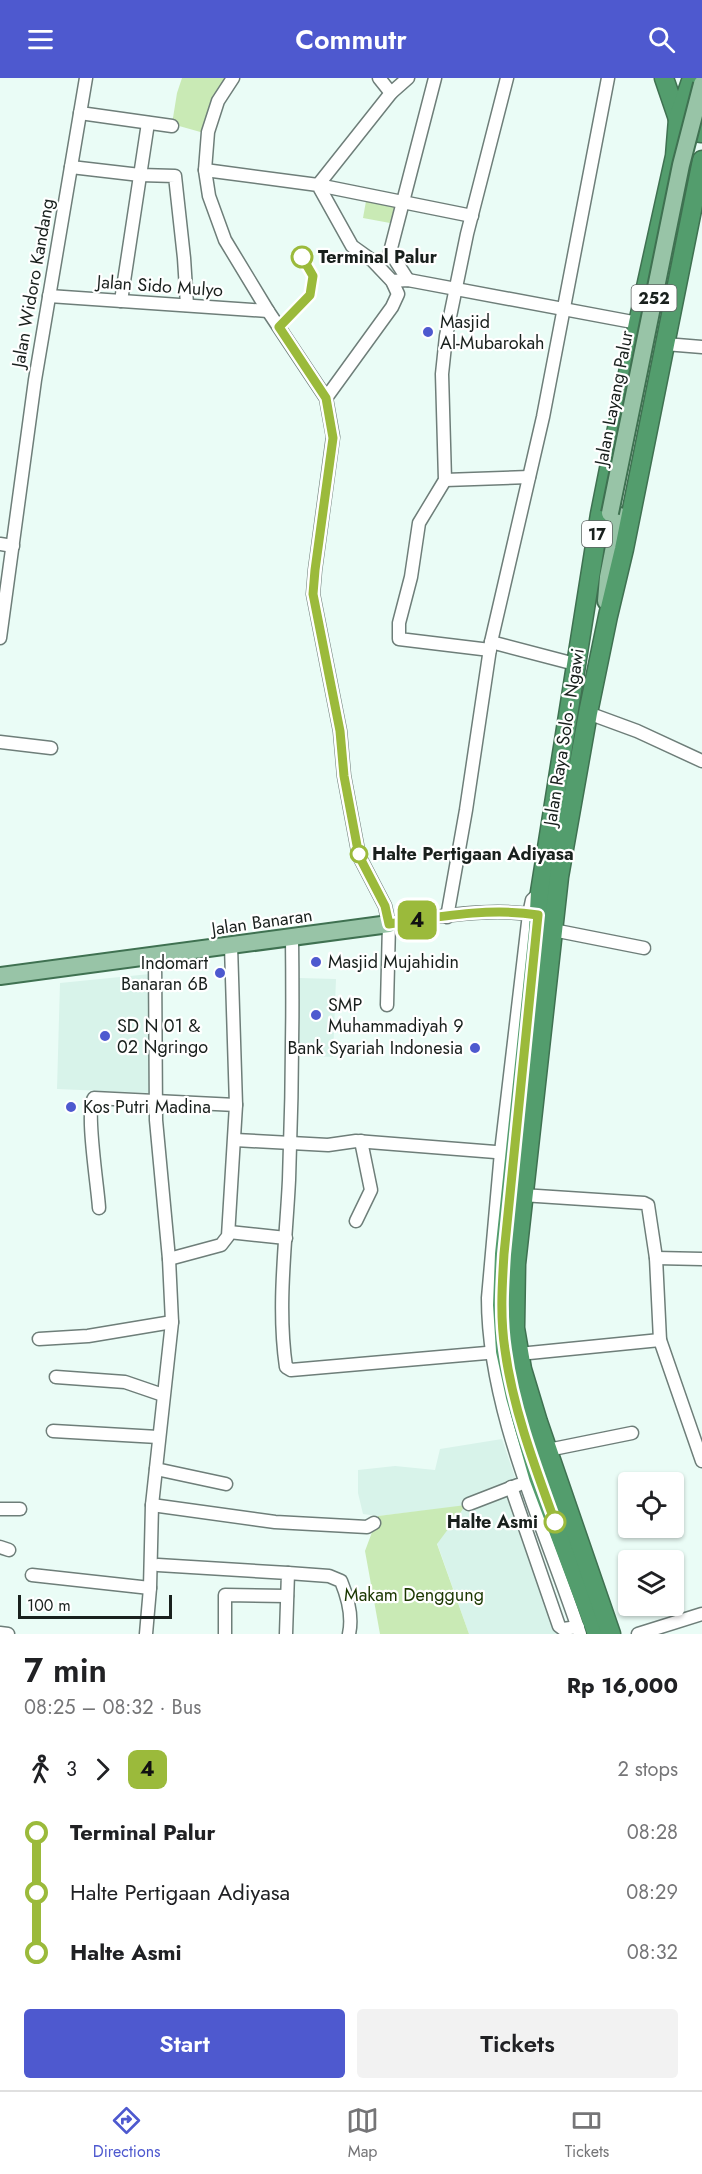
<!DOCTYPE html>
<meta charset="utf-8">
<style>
:root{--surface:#fff;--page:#f2f2f2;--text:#202124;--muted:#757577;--line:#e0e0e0;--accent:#4e59cf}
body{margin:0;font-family:Jost,sans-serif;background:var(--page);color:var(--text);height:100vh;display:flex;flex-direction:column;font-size:22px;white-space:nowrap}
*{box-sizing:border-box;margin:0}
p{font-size:20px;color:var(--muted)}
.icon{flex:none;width:33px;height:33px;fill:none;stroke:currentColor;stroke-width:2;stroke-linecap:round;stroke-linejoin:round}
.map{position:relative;height:1556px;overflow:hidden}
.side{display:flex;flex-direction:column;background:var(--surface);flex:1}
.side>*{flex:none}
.badge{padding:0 12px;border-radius:9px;font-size:21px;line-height:39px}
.buttons{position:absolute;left:618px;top:1394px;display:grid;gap:12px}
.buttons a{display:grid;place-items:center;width:66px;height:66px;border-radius:6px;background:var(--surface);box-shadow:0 2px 4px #0004;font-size:30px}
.scale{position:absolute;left:18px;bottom:15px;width:154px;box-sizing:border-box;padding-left:6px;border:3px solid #19201d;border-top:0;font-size:16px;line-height:21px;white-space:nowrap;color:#19201d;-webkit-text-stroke:4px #fff;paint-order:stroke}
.map>.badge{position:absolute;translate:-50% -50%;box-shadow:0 0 0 3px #fff}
.legs{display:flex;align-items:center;gap:9px;height:66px;padding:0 24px;font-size:20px}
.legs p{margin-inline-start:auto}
.headline{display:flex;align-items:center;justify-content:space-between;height:102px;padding:0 24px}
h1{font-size:33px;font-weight:600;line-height:45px}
.primary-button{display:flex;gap:12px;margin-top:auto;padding:12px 24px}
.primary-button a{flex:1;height:69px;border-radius:6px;background:var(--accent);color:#fff;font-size:24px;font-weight:600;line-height:69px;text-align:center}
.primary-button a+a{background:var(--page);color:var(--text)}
ul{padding:0 24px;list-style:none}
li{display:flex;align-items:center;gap:21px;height:60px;font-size:22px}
li i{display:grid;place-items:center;width:9px;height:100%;margin:0 8px;background:currentColor}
li i::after{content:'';width:15px;height:15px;margin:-8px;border:4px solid;border-radius:50%;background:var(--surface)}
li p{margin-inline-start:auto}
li:first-child i{background:linear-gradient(#0000 50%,currentColor 0)}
li:last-child i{background:linear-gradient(currentColor 50%,#0000 0)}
header{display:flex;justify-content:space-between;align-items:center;height:78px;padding:0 24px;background:var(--accent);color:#fff;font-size:27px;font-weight:600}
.tabs{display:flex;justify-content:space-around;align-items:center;height:84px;border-top:2px solid var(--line);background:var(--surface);font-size:16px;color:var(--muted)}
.tabs a{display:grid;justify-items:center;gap:3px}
.tabs .active{color:var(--accent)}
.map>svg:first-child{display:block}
.built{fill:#d8f3ea}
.green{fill:#c9eab5}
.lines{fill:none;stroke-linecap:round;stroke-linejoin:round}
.minor-casing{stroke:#6e7e79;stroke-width:15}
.major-casing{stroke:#3f7151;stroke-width:20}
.highway-casing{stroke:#3f7151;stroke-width:21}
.minor{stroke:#fff;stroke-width:12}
.major{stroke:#98c4a7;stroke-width:16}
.highway{stroke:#539d6d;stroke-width:18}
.major-bridge-casing{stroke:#3f7151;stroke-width:20;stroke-linecap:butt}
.major-bridge{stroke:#98c4a7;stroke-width:16}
.line-1-casing{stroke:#fff;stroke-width:14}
.line-1{stroke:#9bba3b;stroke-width:9}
.stop-1-dot{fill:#fff;stroke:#9bba3b;stroke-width:3}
.poi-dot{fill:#4e59cf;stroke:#fff;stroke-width:2}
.labels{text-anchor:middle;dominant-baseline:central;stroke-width:4.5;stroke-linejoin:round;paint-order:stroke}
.shield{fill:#fff;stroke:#5e6361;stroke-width:1.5}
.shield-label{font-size:16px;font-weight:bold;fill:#19201d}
.stop-label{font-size:18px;font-weight:bold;fill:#19201d;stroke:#fff;text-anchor:start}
.street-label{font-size:18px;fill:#19201d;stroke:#fff}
.poi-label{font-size:18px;fill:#19201d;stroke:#fff;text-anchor:start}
.park-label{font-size:18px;fill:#1b3700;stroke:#fff}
</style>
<header><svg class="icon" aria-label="menu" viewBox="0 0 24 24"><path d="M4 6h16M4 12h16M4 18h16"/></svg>Commutr<svg class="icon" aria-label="search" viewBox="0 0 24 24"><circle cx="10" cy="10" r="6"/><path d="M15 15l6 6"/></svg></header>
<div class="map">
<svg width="702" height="1556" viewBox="0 0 702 1556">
<rect width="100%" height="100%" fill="#eafcf6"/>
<g class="built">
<path d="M150,896L151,1015L57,1011L60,905Z"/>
<path d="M299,900L336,901L333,979L295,977Z"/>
<path d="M502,1361L568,1556H469L437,1465L465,1428L378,1438L363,1436L358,1415V1392L395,1388L435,1392L440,1371Z"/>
</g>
<g class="green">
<path d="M182,0H228L214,18L204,55L172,46L177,15Z"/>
<path d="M366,123L395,128L390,145L363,140Z"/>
<path d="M466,1427L437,1466L469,1556H380L365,1473L378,1438Z"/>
</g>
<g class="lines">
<defs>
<g id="minor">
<path d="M233,0L218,23L208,54L205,92L209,118L225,162L268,233L326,320L333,359L315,492L313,516L340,653L344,698L359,778L385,828L389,846L387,927"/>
<path d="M379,0L391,15"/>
<path d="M408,0L391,15L318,107L472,138"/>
<path d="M80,35L172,48"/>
<path d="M71,89L140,97L175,98L184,180L187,227"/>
<path d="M205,92L318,107L352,168L373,183L392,203L398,216L392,229L326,320"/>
<path d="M408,202L390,174L435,0"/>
<path d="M392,203L408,202L638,245"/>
<path d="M49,218L268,233"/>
<path d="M121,223L148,45"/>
<path d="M665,266L702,269"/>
<path d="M445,402L529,399"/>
<path d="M0,466L13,468"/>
<path d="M0,560L35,302L86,0"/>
<path d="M491,564L575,586"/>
<path d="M490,572L399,561V545L411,499L419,445L445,402L442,296L446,258L467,156L507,0"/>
<path d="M588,635L637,653L702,683"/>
<path d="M0,664L51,670"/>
<path d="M539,815L532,822L529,836L501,1074L488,1220C488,1333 545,1450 580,1556"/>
<path d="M447,839L466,732L491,564L543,339L608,0"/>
<path d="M389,846C432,839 492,829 534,837"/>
<path d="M553,852L644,870"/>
<path d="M292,860C293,941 292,1022 289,1102C286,1164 277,1228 286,1289L291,1292L498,1274"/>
<path d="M231,868L236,1027"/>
<path d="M235,1062L328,1067L356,1063L508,1075"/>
<path d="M522,1117L644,1125L648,1127L656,1180L660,1262L702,1383"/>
<path d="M99,1130C98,1110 85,1031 94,1020L236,1027L228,1158L221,1167L169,1181"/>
<path d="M356,1143L371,1112L361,1063"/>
<path d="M229,1154L286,1160"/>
<path d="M656,1180L702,1181"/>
<path d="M39,1261L88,1258L172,1244"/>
<path d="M519,1276L660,1262"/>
<path d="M56,1299L125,1304L163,1317"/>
<path d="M53,1353L158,1359"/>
<path d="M548,1372L632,1355"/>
<path d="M156,1391L226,1406"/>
<path d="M511,1409L559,1548L563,1551L578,1549"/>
<path d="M469,1426L518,1407"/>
<path d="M152,1427L275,1444L367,1449L374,1445"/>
<path d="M0,1431H20"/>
<path d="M0,1469L9,1472"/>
<path d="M158,1487L288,1495L286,1556"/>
<path d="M288,1495L329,1498L341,1503C348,1520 353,1538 349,1556"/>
<path d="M32,1497L150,1510"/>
<path d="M0,1555L8,1556"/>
<path d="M146,1556L150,1510L152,1427L172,1244L169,1181L156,1042L155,878"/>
<path d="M225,1556V1517L287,1518"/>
<path d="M638,1556L702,1536"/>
</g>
<g id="major">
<path d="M606,523L608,499L620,438"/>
<path d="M0,898L389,846"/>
</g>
<g id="highway">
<path d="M664,0L678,41L687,53L702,55"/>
<path d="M597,1556L538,1399L515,1319L505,1273L502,1227L504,1176L538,852L540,814L600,436L638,245L675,78L678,41L692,0"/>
<path d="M611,1556L538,1344L522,1291L515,1250L516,1186L559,799L588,635L608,538L624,471L702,82"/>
</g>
</defs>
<use href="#minor" class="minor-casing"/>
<use href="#major" class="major-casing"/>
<use href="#highway" class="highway-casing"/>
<use href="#minor" class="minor"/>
<use href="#major" class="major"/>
<use href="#highway" class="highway"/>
<defs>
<path id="major-bridge" d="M610,435L681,87L702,6"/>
</defs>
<use href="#major-bridge" class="major-bridge-casing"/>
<use href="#major-bridge" class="major-bridge"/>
</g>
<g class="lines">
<defs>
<path id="line-1" d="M302,179L313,198L310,217L279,249L326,320L333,360L315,492L313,516L340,653L344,698L359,778L385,828L389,846C437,839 490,829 538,837L504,1176C502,1208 500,1240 505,1272C513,1331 535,1389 555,1444"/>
</defs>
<use href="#line-1" class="line-1-casing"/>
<use href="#line-1" class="line-1"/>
</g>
<g class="stop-1-dot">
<circle cx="302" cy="179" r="10"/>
<circle cx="359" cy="776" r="8"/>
<circle cx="555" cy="1444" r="10"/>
</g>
<g class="poi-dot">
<circle cx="428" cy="254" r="6"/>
<circle cx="316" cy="884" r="6"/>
<circle cx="220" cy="895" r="6"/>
<circle cx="316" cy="937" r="6"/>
<circle cx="105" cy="958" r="6"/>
<circle cx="475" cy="970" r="6"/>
<circle cx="71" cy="1029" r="6"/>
</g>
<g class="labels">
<g class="shield">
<rect x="631.5" y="207" width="45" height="26" rx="4.5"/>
<rect x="582" y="443" width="30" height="26" rx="4.5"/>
</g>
<g class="shield-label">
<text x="654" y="220">252</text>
<text x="597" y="456">17</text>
</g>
<g class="stop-label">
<text x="318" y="179">Terminal Palur</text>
<text x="372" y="776">Halte Pertigaan Adiyasa</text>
<text x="538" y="1444" text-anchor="end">Halte Asmi</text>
</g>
<g class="street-label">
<text transform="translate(33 205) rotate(-80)">Jalan Widoro Kandang</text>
<text transform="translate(160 208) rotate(4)">Jalan Sido Mulyo</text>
<text transform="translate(614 320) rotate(-79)">Jalan Layang Palur</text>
<text transform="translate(564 659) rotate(-81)">Jalan Raya Solo - Ngawi</text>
<text transform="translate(262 844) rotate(-8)">Jalan Banaran</text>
</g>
<g class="poi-label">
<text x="440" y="244">Masjid<tspan x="440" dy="21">Al-Mubarokah</tspan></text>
<text x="328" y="884">Masjid Mujahidin</text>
<text x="208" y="885" text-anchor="end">Indomart<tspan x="208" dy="21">Banaran 6B</tspan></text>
<text x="328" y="927">SMP<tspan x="328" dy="21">Muhammadiyah 9</tspan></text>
<text x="117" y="948">SD N 01 &amp;<tspan x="117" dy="21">02 Ngringo</tspan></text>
<text x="463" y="970" text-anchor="end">Bank Syariah Indonesia</text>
<text x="83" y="1029">Kos Putri Madina</text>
</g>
<g class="park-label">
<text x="414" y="1517">Makam Denggung</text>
</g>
</g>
</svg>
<div class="buttons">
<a><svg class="icon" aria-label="locate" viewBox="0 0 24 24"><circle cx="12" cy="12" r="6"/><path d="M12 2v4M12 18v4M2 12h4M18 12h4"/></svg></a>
<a><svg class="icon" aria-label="layers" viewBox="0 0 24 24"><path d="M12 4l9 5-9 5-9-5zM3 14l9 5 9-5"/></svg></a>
</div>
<div class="scale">100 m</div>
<b class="badge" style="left:417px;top:842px;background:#9bba3b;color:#111">4</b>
</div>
<section class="side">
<div class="headline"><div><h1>7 min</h1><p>08:25 – 08:32 · Bus</p></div><b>Rp 16,000</b></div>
<div class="legs"><svg class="icon" aria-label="walk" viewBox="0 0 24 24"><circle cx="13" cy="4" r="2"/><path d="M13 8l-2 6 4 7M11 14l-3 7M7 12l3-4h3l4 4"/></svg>3<svg class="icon" aria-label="forward" viewBox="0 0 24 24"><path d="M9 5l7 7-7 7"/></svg><b class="badge" style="background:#9bba3b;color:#111">4</b><p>2 stops</p></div>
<ul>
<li><i style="color:#9bba3b"></i><b>Terminal Palur</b><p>08:28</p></li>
<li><i style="color:#9bba3b"></i><span>Halte Pertigaan Adiyasa</span><p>08:29</p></li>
<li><i style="color:#9bba3b"></i><b>Halte Asmi</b><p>08:32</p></li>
</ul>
<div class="primary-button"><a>Start</a><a>Tickets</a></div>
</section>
<nav class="tabs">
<a class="active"><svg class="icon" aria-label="directions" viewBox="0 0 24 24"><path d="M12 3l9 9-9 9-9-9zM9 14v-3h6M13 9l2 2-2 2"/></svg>Directions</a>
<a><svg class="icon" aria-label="map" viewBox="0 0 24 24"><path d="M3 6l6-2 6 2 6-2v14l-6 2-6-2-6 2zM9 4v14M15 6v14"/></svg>Map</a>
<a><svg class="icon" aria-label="tickets" viewBox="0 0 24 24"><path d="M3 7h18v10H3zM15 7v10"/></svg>Tickets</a>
</nav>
